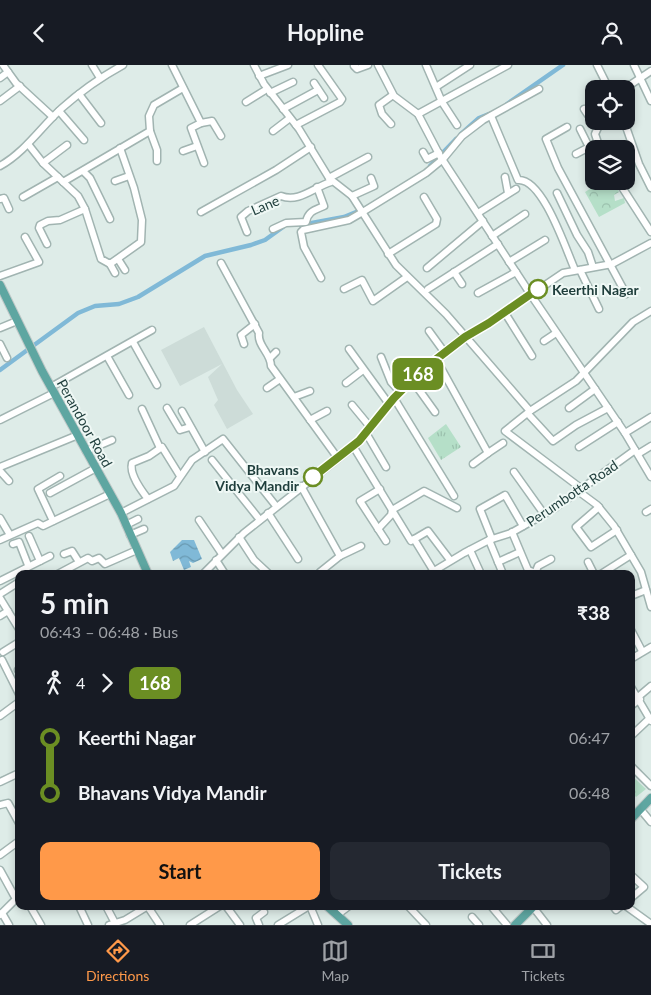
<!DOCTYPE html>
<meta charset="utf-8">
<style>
:root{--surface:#171b24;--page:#242831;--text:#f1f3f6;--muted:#9ea1a6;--line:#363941;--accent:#ff9949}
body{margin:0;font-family:Lato,sans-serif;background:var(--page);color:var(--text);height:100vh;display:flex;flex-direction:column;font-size:19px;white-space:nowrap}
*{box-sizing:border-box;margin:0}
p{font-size:16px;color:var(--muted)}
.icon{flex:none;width:28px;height:28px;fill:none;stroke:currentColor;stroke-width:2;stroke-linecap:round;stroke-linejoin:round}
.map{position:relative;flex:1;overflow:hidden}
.drawer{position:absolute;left:15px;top:505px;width:620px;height:340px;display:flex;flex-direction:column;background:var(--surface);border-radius:10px;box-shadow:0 2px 8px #0003}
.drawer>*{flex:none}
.badge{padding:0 10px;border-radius:8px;font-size:18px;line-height:32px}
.controls{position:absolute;left:585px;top:15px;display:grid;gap:10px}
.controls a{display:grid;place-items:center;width:50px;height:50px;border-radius:10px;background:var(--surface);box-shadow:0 2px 8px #0003;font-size:25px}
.map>.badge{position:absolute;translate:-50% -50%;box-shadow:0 0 0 2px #fff}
.legs{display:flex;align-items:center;gap:8px;height:55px;padding:0 25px;font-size:16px}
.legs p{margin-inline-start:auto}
.overview{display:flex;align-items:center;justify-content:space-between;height:85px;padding:0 25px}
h1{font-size:28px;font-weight:700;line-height:38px}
.action{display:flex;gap:10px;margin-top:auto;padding:10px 25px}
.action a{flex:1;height:58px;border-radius:10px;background:var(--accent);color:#111;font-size:20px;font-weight:700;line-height:58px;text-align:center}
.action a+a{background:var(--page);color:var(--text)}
ul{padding:0 25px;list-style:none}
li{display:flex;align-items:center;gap:18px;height:55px;font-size:19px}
li i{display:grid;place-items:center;width:8px;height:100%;margin:0 6px;background:currentColor}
li i::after{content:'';width:12px;height:12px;margin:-6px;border:4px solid;border-radius:50%;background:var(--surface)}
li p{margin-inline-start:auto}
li:first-child i{background:linear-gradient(#0000 50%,currentColor 0)}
li:last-child i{background:linear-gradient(currentColor 50%,#0000 0)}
header{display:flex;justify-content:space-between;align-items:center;height:65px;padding:0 25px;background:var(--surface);font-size:22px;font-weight:700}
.menu{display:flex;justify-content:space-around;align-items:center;height:70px;border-top:1px solid var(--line);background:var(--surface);font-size:14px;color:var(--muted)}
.menu a{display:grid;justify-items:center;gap:2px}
.menu .selected{color:var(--accent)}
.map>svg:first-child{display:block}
.built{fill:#cddcd8}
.grass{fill:url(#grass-tufts)}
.park{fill:url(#park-crowns)}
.water{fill:url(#water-waves)}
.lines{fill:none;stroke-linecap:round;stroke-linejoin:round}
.canal{stroke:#80b9d7;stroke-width:4.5}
.minor-casing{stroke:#a1b4b1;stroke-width:9}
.major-casing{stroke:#c0c9c8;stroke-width:10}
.minor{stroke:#fff;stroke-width:6}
.major{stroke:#5ea6a1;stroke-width:8}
.line-1-casing{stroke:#fff;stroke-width:11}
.line-1{stroke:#6b8e23;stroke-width:8}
.stop-1-dot{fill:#fff;stroke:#6b8e23;stroke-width:2.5}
.labels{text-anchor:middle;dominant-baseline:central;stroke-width:4;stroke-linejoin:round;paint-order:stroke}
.street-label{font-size:14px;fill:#1e3d3b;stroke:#eff8f5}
.stop-label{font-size:14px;font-weight:bold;fill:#1e3d3b;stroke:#eff8f5;text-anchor:start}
</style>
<header><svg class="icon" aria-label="back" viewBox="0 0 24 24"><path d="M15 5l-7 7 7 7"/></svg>Hopline<svg class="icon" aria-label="person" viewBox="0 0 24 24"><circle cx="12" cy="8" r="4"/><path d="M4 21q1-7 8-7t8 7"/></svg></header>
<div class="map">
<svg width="651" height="860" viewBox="0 0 651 860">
<defs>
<pattern id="grass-tufts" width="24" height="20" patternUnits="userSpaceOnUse" patternTransform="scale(1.25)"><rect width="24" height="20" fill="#b5dfc8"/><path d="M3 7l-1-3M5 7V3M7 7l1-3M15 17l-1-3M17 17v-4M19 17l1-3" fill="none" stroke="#9bc0ad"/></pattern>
<pattern id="park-crowns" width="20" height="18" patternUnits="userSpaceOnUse" patternTransform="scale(1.25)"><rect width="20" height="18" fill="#b5dfc8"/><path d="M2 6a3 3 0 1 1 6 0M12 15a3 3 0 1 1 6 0" fill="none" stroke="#9bc0ad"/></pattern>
<pattern id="water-waves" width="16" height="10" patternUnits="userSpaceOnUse" patternTransform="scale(1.25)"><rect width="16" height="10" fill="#80b9d7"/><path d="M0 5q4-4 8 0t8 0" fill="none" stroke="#6898b0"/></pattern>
</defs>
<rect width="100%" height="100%" fill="#deece8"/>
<path class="built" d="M204,262L237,325L253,349L227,364L214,340L218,335L208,312L222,299L180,321L161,285Z"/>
<path class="grass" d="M446,359L461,382L441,395L428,373Z"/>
<g class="park">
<path d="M602,116H614L619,127L614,130L615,136L624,133L625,138L599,152L585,127Z"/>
<path d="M631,710L646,724L636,732L631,727Z"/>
</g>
<path class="water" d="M182,475H194L202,494L193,498L189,496L191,502L184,505L179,493L173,496L170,487Z"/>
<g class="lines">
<g class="canal">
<path d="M507,39L563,0"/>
<path d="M461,69L479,53L489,49"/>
<path d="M430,101L456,74"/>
<path d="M301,160L344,152L361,145"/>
<path d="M0,305L78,248L95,241L119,239L138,232L205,191L251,180L265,175L283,162"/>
</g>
<defs>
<g id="minor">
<path d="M3,0L16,18L53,52"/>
<path d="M92,0L100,13"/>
<path d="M172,0L201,58L212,56L221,71"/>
<path d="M254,0L264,19L299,64L329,113L352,131L396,200L446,249L530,346L576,316L633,257L651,246"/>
<path d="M378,0L394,31L418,49L440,91L531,230L625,368L651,412"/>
<path d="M426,0L442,37L457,60"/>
<path d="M597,0L609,24"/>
<path d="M634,0L651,36"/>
<path d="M354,1L357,4L368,0"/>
<path d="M259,11L288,0"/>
<path d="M0,13L8,7"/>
<path d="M314,18L324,33"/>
<path d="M436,22L470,0"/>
<path d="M624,24L651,6"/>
<path d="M270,28L293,17"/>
<path d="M79,29L101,58"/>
<path d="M0,36L20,21"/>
<path d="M246,37L267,24"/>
<path d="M283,44L318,25"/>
<path d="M584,44L588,50L594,48"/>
<path d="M59,46L84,75"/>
<path d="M418,49L508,0"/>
<path d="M491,51L518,115C543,113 566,185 575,205"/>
<path d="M624,56L639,99L651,123"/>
<path d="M201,58L191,63L204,98"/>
<path d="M391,59L382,49L379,40L393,30"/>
<path d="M296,60L340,37L342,34L318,0"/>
<path d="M567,62L546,74L558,103L626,229"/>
<path d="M580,64L589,82"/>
<path d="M150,66L157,85V96"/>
<path d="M273,66L290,53"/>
<path d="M28,79L43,98L78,131L85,144L101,194L110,199L141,177L142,155L134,123L120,83"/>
<path d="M600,84L595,69L601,56"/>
<path d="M183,86L197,81"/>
<path d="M423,87L427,94L439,88"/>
<path d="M576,89L597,78"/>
<path d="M43,98L67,80"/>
<path d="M0,101C25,87 41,62 62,43C81,26 101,12 123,0"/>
<path d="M83,106L90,113L110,154"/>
<path d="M505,112L508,128"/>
<path d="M329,113L368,92"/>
<path d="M115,116L129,111"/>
<path d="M618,116L651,167"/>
<path d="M63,117L150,66L149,51L154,40L183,23"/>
<path d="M557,128L577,170L588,187L593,202"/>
<path d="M352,131L374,121L371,113"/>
<path d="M23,132L58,112"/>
<path d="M0,134L4,133L9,144"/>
<path d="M201,147L276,105L311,82"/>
<path d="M478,148L516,124"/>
<path d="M273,164L286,158L306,157C308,146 315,145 324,141L317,122"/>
<path d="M247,167L241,152L248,146L281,131C299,138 314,122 331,117"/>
<path d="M492,171L525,149"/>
<path d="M47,179L39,163L40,160L48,156L60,155L85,144"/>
<path d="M388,189L436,159L437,154L424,132"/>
<path d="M118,194L125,205"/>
<path d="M509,197L545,175"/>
<path d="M221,198L259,268C257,281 271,288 271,301L337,392"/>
<path d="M110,199L115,208"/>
<path d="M427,203L483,156"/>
<path d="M580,205L599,244"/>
<path d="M454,207L462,219"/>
<path d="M0,211L39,197L25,172"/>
<path d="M321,213L304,182L301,167L303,165L349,155L361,148L426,108L443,94L462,71L483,55L539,24"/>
<path d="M344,224L362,215L373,236L407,212"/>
<path d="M428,224L498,179"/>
<path d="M478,228L516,207"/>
<path d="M505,248L532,291"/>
<path d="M0,263L17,256"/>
<path d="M429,266L445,288"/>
<path d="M544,276L556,268"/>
<path d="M133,277L157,320"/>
<path d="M0,279L7,293"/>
<path d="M244,279L241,270L255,259"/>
<path d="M349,284L389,339"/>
<path d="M107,291L129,330"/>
<path d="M381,292L391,317L400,327"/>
<path d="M270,293L276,287"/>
<path d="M436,294L488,388L503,378"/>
<path d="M412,315L435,347"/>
<path d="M346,318L363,305"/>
<path d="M51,322L152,265"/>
<path d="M267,323L280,314"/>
<path d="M294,332L310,326"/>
<path d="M394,333L454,431"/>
<path d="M352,340L371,363"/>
<path d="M167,343L180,365L190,362"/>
<path d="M569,343L595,324"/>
<path d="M142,344L160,383"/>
<path d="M182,346L205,387"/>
<path d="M530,346L505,366L582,424"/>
<path d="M530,351L553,376L576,360L608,343"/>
<path d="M0,355L54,328"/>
<path d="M310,355L327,346"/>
<path d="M366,368L386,402"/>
<path d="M625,368L651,352"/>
<path d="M353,381L392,445L424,426L457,443"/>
<path d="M579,382L618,357"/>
<path d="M86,386L112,375"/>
<path d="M638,389L651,381"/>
<path d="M212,395L260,455"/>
<path d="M473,399L488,388"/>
<path d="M0,402L78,370"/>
<path d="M0,406L9,416"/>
<path d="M514,407L544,449"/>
<path d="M301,421L340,491L361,481"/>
<path d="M380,424L360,436L386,476"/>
<path d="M578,426L597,440L614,461L641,507L651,542"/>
<path d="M50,428L96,403"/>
<path d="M148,434C141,425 129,409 132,398L149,391L162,382L180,411"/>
<path d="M599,442L576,462L591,482L617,465"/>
<path d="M392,445L411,476L428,466L450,495"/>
<path d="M646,447L651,444"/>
<path d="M121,448L174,421L192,395L223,374L276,441"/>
<path d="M268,448L298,494"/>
<path d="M0,453L10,470"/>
<path d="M199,455L222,489"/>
<path d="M53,456L38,424L60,411"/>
<path d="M126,460L138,454"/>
<path d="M378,464L391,450L392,445"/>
<path d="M512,467L528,505L538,509"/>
<path d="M130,470L144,464"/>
<path d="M29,471L40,496"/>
<path d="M239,472L254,495L269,509"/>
<path d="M414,474L433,505"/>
<path d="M492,474L480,444L505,430L523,461"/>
<path d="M0,475L38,458L43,461L110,429"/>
<path d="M489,475L503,509"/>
<path d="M13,479L19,477L28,500"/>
<path d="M470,485L481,509"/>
<path d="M64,489L72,486L79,497"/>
<path d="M216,495L225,509"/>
<path d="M498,497L520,487"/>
<path d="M588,497L594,509"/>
<path d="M536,506L538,501L551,494"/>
<path d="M320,507L340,491"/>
<path d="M58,509L88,493L92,496L99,493L105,499L137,485"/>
<path d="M203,509L244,468L359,377L394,333L421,306L465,271L489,258L563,208L612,199L651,178"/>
<path d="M429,509L464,488L489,475L511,468L555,443L635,385"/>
<path d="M601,509L631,490"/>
<path d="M0,516L50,491"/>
<path d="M0,529L19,517"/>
<path d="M631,531L646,525"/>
<path d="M0,533L19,564"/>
<path d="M0,551L8,546"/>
<path d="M631,565L642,586"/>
<path d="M3,587L19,577"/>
<path d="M631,594L651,582"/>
<path d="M2,595L19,629"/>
<path d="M18,605L19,606"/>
<path d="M631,622L651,656"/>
<path d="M638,632L651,621"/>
<path d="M631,641L640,634"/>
<path d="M0,651L19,637"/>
<path d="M631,671L649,654"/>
<path d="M631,701L651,721"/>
<path d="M0,717L19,708"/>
<path d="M0,740L8,738L19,758"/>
<path d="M641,745L651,757"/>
<path d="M0,790L19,776"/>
<path d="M0,805L16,834L0,850"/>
<path d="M631,810L644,822L631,833"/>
<path d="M30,841L41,860"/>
<path d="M79,841L88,860"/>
<path d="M106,841L115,858"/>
<path d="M226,841L240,860"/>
<path d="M310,841L318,860"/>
<path d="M408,841L426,860"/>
<path d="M491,841L507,860"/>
<path d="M613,841L616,845L621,841"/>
<path d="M626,841L651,859"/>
<path d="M148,842L160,860"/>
<path d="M533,842L547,860"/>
<path d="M2,848L9,860"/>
<path d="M337,850L349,841"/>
<path d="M472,852L479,860"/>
<path d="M109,860L125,855L148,841"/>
<path d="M190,860L220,841"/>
<path d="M259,860L256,853L264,847"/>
<path d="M278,860L309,841"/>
</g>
<g id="major">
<path d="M0,220L42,306L121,448L148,509"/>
<path d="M631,754L651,733"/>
<path d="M327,841L348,860"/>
<path d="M515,860L534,841"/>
</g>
</defs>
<use href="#minor" class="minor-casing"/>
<use href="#major" class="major-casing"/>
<use href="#minor" class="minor"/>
<use href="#major" class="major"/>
</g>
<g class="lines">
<defs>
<path id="line-1" d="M313,412L359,376L394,333L421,306L465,272L489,258L538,224"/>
</defs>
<use href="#line-1" class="line-1-casing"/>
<use href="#line-1" class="line-1"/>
</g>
<g class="stop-1-dot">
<circle cx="538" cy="224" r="9"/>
<circle cx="313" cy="412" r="9"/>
</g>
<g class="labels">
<g class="street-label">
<text transform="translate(265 140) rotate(-23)">Lane</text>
<text transform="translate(85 358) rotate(61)">Perandoor Road</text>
<text transform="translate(572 428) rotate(-34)">Perumbotta Road</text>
</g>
<g class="stop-label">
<text x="552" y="224">Keerthi Nagar</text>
<text x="299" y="404" text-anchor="end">Bhavans<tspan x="299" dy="16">Vidya Mandir</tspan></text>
</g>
</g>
</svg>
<div class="controls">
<a><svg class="icon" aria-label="locate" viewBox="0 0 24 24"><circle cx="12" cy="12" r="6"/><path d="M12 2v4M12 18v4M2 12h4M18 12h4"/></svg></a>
<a><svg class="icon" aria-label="layers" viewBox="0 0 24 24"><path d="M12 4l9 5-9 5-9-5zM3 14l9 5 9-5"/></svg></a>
</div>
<b class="badge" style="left:418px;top:309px;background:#6b8e23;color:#fff">168</b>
<section class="drawer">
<div class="overview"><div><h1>5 min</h1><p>06:43 – 06:48 · Bus</p></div><b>₹38</b></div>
<div class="legs"><svg class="icon" aria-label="walk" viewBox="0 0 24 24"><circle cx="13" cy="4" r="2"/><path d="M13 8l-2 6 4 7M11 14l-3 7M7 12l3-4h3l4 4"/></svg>4<svg class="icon" aria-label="forward" viewBox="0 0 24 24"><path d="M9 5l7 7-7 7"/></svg><b class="badge" style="background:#6b8e23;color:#fff">168</b></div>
<ul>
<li><i style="color:#6b8e23"></i><b>Keerthi Nagar</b><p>06:47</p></li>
<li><i style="color:#6b8e23"></i><b>Bhavans Vidya Mandir</b><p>06:48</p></li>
</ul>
<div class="action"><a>Start</a><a>Tickets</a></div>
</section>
</div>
<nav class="menu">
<a class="selected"><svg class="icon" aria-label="directions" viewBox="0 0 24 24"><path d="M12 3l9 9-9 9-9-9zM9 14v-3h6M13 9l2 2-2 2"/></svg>Directions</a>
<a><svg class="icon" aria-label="map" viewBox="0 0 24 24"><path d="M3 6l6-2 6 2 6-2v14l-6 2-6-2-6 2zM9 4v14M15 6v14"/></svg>Map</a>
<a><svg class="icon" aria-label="tickets" viewBox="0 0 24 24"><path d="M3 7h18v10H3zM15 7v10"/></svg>Tickets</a>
</nav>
